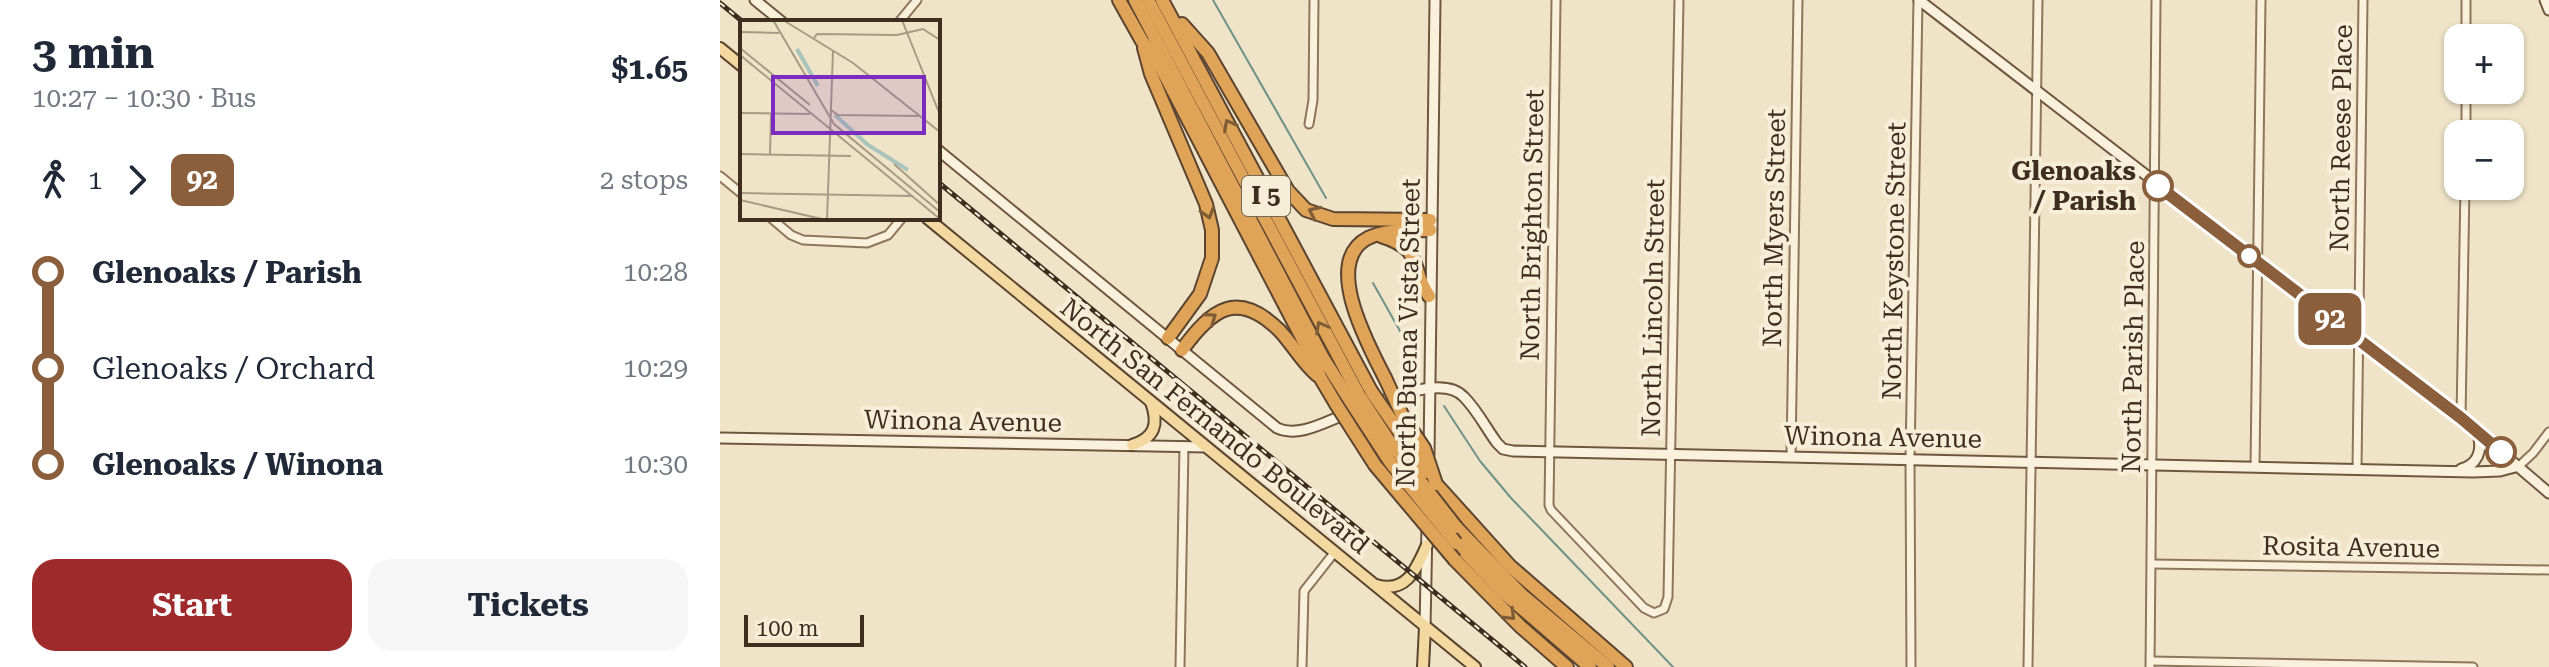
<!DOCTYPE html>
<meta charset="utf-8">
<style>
:root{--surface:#fff;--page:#f6f6f7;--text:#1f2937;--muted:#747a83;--accent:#9e2a2b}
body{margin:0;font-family:"Roboto Serif",serif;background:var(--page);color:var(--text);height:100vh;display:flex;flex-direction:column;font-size:30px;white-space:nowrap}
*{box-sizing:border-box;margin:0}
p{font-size:26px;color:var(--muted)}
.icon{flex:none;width:44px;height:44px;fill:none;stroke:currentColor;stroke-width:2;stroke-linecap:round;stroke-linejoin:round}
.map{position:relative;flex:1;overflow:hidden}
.drawer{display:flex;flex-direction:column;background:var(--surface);width:720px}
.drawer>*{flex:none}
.badge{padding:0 16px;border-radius:12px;font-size:28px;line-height:52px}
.fabs{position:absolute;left:1724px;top:24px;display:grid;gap:16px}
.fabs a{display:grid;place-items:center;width:80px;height:80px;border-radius:16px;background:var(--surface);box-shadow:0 2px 6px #0004;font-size:40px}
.scale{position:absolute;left:24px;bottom:20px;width:120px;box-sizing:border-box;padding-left:8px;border:4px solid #3d2e20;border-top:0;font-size:22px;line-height:28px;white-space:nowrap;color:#3d2e20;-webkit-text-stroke:6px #f7eed8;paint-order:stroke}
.map>.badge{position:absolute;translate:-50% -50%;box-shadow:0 0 0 4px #fff}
.legs{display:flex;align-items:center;gap:12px;height:88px;padding:0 32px;font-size:26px}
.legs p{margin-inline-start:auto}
.head{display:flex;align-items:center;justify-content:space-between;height:136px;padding:0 32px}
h1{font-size:44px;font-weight:700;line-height:60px}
.cta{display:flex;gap:16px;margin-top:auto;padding:16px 32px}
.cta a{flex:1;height:92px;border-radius:24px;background:var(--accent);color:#fff;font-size:32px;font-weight:700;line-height:92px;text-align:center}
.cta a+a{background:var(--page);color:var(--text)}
ul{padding:0 32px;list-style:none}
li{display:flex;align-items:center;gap:28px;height:96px;font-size:30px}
li i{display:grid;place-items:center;width:12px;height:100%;margin:0 10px;background:currentColor}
li i::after{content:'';width:20px;height:20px;margin:-10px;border:6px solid;border-radius:50%;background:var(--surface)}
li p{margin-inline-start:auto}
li:first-child i{background:linear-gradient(#0000 50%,currentColor 0)}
li:last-child i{background:linear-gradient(currentColor 50%,#0000 0)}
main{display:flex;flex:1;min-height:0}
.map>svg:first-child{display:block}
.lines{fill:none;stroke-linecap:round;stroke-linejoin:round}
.stream{stroke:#6f938a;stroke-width:2}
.street-casing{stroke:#8d765c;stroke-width:11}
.secondary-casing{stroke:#6f573f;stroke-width:13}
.primary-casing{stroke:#5b4430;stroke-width:14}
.highway-casing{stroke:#5b4430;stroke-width:16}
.street{stroke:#faf1dc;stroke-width:7}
.secondary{stroke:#faf1dc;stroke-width:9}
.primary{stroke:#f3d9a0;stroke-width:10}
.highway{stroke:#e0a458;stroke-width:12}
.rail-casing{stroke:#3d2e20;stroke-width:5}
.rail{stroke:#f7eed8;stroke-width:2;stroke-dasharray:6;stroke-linecap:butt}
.highway-bridge-casing{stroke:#5b4430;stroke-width:16;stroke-linecap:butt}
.highway-bridge{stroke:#e0a458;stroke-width:12}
.oneway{stroke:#7e5d36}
.line-1-casing{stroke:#fff;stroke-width:18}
.line-1{stroke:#8b5e3c;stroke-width:12}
.stop-1-dot{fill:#fff;stroke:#8b5e3c;stroke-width:4}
.labels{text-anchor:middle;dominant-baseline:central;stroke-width:8;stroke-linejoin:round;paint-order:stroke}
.shield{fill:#f7eed8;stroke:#756857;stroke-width:2}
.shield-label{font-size:24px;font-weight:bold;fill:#3d2e20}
.street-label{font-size:26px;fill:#3d2e20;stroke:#f7eed8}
.stop-label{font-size:26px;font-weight:bold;fill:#3d2e20;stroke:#f7eed8;text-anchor:end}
.inset-river{fill:none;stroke:#a9c4bc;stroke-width:4}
.inset-road{fill:none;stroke:#a89b85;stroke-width:2}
.view{fill:#7b2cbf;fill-opacity:0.15;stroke:#7b2cbf;stroke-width:4}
.inset-edge{fill:none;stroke:#3d2e20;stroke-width:4}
</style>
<main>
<section class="drawer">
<div class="head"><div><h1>3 min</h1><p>10:27 – 10:30 · Bus</p></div><b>$1.65</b></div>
<div class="legs"><svg class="icon" aria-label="walk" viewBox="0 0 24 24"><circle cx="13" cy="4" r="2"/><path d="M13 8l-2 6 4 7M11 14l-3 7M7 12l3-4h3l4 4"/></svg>1<svg class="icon" aria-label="forward" viewBox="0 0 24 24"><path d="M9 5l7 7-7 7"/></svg><b class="badge" style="background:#8b5e3c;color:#fff">92</b><p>2 stops</p></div>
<ul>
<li><i style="color:#8b5e3c"></i><b>Glenoaks / Parish</b><p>10:28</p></li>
<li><i style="color:#8b5e3c"></i><span>Glenoaks / Orchard</span><p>10:29</p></li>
<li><i style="color:#8b5e3c"></i><b>Glenoaks / Winona</b><p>10:30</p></li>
</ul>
<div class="cta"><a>Start</a><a>Tickets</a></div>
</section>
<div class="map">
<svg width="1829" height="667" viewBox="0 0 1829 667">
<rect width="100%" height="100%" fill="#f0e4c8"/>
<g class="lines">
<g class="stream">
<path d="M493,0L606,198"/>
<path d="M653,283L694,356"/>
<path d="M724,406L760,461L791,498L953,667"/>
</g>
<defs>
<g id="street">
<path d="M836,0L829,505L831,510L924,608L934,613L944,609L948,597L959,0"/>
<path d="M1746,0V38"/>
<path d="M179,22L197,0"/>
<path d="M589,124L593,100L594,0"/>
<path d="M1746,134V90"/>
<path d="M0,176L22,194"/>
<path d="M51,218L71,235L83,240L147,243L168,235L182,218"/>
<path d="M1741,418L1745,186"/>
<path d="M1071,457L1078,0"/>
<path d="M1799,466L1813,453L1829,432"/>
<path d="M1535,467L1541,0"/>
<path d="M1637,469L1643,0"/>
<path d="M1432,564L1829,570"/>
<path d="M1431,661L1753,667"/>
<path d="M460,667L464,446"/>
<path d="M582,667L584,591L614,553"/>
<path d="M1191,667L1190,459L1198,0"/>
<path d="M1308,667L1318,0"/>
<path d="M1430,667L1436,0"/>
</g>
<g id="secondary">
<path d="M35,0L62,22"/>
<path d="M1199,0L1741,418L1829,493"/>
<path d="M1825,0L1829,10"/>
<path d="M218,150L557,428C578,438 605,422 626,414"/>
<path d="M655,404C677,396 725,376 744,397C757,410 766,428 777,443L783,449L793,451L1753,472L1780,471L1799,466"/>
<path d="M0,438L486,447"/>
<path d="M709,455L715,0"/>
<path d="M1741,469C1757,465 1763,451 1758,435"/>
<path d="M705,627L707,526"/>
</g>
<g id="primary">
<path d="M0,48L22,66"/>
<path d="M207,218L755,667"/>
<path d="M412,445C435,438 439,424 431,402"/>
<path d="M656,585C687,594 696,569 707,545"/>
<path d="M703,667L705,627"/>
</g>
<g id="highway">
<path d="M399,0L422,41L436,58L594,361L600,377L616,404"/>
<path d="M415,0L603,358L629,399"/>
<path d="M428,0L639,395"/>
<path d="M442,0L651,391"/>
<path d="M462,24L488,53L568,191L586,210L613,219L710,220"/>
<path d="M424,48L431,74L486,204L492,230V258L480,294L448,338"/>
<path d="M661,236C706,250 689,269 709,296"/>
<path d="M462,350C491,310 517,288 560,331C573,345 582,362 597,375"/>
<path d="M666,380C650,348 601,262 648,238C667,229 690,231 710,230"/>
<path d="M716,484L790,566L906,667"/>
<path d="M736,527L801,594L888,667"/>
<path d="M736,543L784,593L870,667"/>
<path d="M735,560L800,626L847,667"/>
</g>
</defs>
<use href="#street" class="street-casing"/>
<use href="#secondary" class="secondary-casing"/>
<use href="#primary" class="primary-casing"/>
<use href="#highway" class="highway-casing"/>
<use href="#street" class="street"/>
<use href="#secondary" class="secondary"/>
<use href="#primary" class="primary"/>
<use href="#highway" class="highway"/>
<defs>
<g id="rail">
<path d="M0,3L23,22"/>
<path d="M218,182L805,667"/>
</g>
</defs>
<use href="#rail" class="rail-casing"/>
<use href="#rail" class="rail"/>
<defs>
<g id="highway-bridge">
<path d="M666,380L683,417L704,448L716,484"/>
<path d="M651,391L707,472"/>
<path d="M639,395L669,441L736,527"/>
<path d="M629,399L670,462L736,543"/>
<path d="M616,404L655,465L735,560"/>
</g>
</defs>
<use href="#highway-bridge" class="highway-bridge-casing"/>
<use href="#highway-bridge" class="highway-bridge"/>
</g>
<defs><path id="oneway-chevron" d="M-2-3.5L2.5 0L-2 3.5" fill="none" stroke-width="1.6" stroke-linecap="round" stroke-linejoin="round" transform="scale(2)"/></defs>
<g class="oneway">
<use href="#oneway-chevron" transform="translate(509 125) rotate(-118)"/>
<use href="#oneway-chevron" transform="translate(594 212) rotate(-155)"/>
<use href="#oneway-chevron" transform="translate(488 213) rotate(74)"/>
<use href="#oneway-chevron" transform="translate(491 318) rotate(-35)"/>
<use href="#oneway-chevron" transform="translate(601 327) rotate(-119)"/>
<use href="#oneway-chevron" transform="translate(790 615) rotate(45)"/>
</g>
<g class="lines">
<defs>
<path id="line-1" d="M1438,186L1741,418L1781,452"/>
</defs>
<use href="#line-1" class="line-1-casing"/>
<use href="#line-1" class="line-1"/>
</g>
<g class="stop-1-dot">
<circle cx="1438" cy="186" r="14"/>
<circle cx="1529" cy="256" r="10"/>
<circle cx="1781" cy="452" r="14"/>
</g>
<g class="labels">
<rect class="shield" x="522" y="176" width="48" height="40" rx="6"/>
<g class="shield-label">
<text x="546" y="196">I 5</text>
</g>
<g class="street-label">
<text transform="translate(1621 138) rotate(-89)">North Reese Place</text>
<text transform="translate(812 225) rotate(-89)">North Brighton Street</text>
<text transform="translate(1054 228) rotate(-89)">North Myers Street</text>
<text transform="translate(1174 261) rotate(-89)">North Keystone Street</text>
<text transform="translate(933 308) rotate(-89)">North Lincoln Street</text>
<text transform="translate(688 333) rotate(-89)">North Buena Vista Street</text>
<text transform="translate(1413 357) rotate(-89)">North Parish Place</text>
<text transform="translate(243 421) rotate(1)">Winona Avenue</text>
<text transform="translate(495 426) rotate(39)">North San Fernando Boulevard</text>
<text transform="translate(1163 437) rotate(1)">Winona Avenue</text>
<text transform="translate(1631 547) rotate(1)">Rosita Avenue</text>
</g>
<g class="stop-label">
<text x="1416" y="171">Glenoaks<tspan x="1416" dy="30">/ Parish</tspan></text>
</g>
</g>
<g transform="translate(20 20)">
<rect width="200" height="200" fill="#f0e4c8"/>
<path class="inset-river" d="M57,29L78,66M95,95L128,125L168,150"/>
<path class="inset-road" d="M33,0L94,104L200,192M43,0L113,43L200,112M162,0L200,95M0,12L39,13M74,18L77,14L157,15L183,9L200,20M0,28L70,85M0,35L200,199M91,90L98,95L179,96M0,93L70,94M0,134L111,136M30,134L31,94M154,144L200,185M0,173L173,176M0,180L86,200M87,200L93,31"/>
<path class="view" d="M33,57H184V113H33Z"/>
<rect width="200" height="200" class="inset-edge"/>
</g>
</svg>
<div class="fabs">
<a>+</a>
<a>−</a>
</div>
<div class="scale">100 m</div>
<b class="badge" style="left:1610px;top:319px;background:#8b5e3c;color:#fff">92</b>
</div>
</main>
